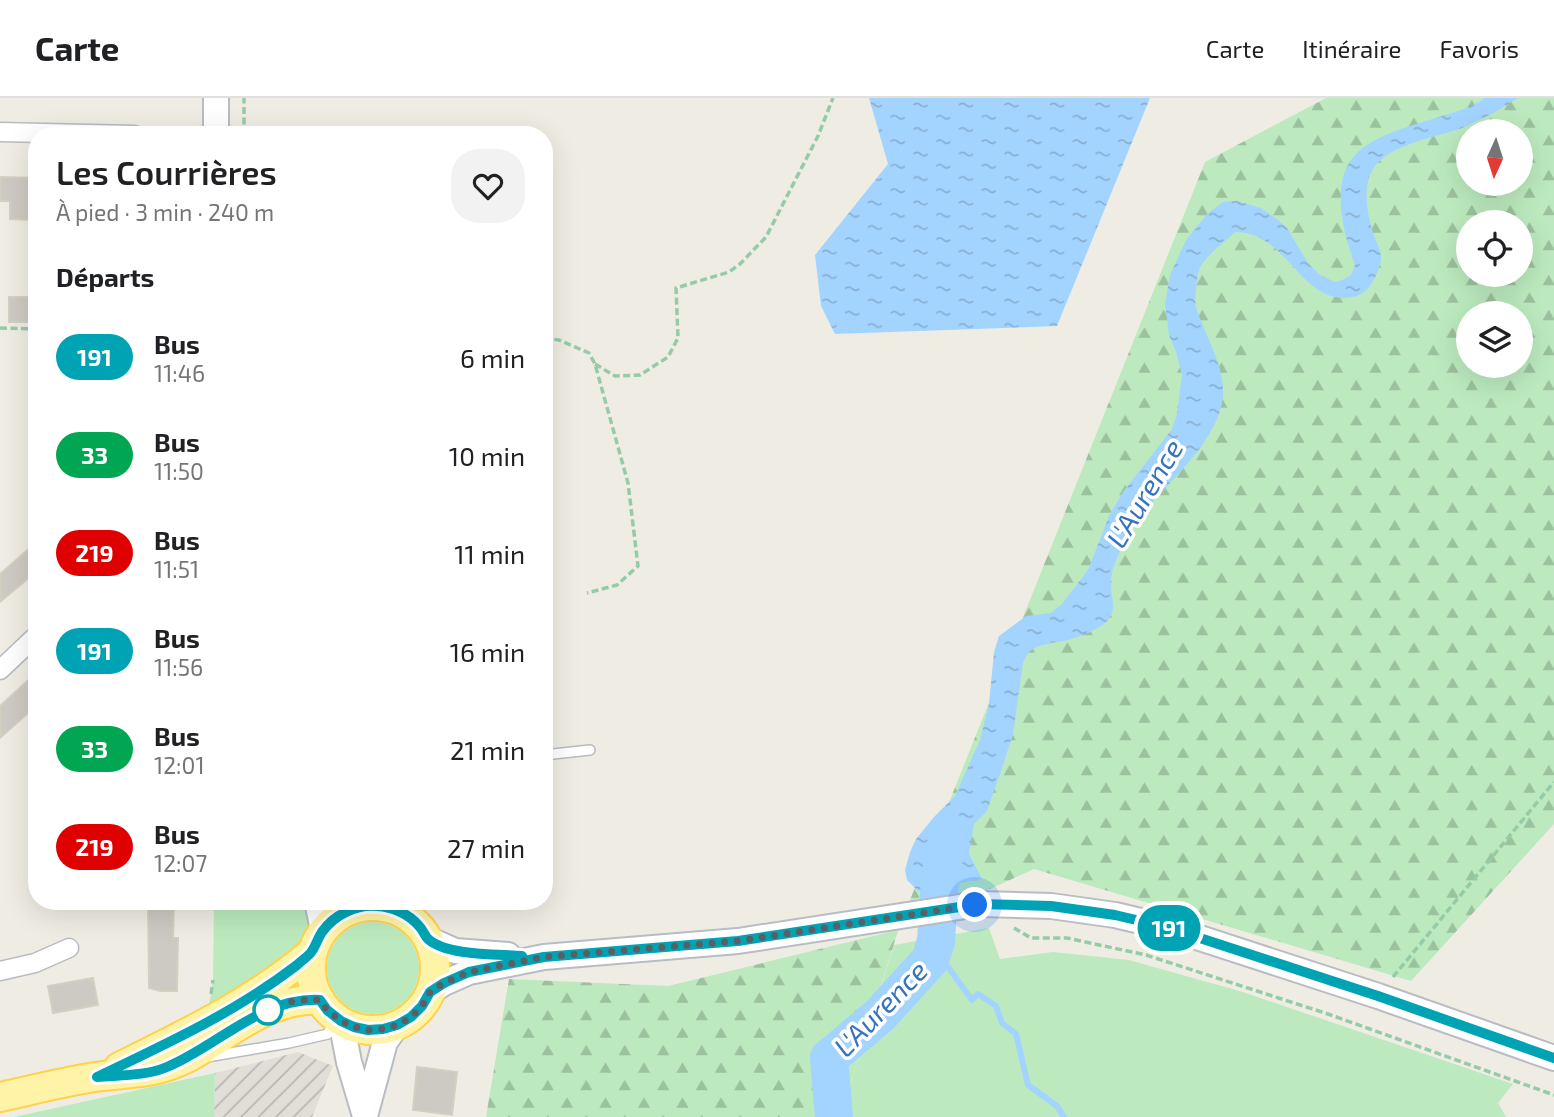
<!DOCTYPE html>
<html lang="fr">
<meta charset="utf-8">
<style>
:root{--surface:#fff;--page:#f2f2f2;--text:#202124;--muted:#757577;--line:#e0e0e0}
body{margin:0;font-family:"Exo 2",sans-serif;background:var(--page);color:var(--text);height:100vh;display:flex;flex-direction:column;font-size:26px;white-space:nowrap}
*{box-sizing:border-box;margin:0}
p{font-size:23px;color:var(--muted)}
.icon{flex:none;width:38px;height:38px;fill:none;stroke:currentColor;stroke-width:2;stroke-linecap:round;stroke-linejoin:round}
.map{position:relative;flex:1;overflow:hidden}
.panel{position:absolute;left:28px;top:28px;width:525px;height:784px;display:flex;flex-direction:column;background:var(--surface);border-radius:28px;box-shadow:0 7px 28px #0002}
.panel>*{flex:none}
.badge{padding:0 14px;border-radius:23px;font-size:24px;line-height:46px}
.needle{width:46px;rotate:183deg}
.tools{position:absolute;left:1456px;top:21px;display:grid;gap:14px}
.tools a{display:grid;place-items:center;width:77px;height:77px;border-radius:50%;background:var(--surface);box-shadow:0 7px 28px #0002;font-size:35px}
.you{position:absolute;width:35px;height:35px;margin:-18px;border:5px solid #fff;border-radius:50%;background:#1a73e8;box-shadow:0 0 0 10px #1a73e833}
.map>.badge{position:absolute;translate:-50% -50%;box-shadow:0 0 0 4px #fff}
h2{padding:0 28px;font-size:26px;line-height:63px}
.round{display:grid;place-items:center;flex:none;width:74px;height:74px;border-radius:28px;background:var(--page)}
.head{display:flex;align-items:center;justify-content:space-between;height:119px;padding:0 28px}
h1{font-size:33px;font-weight:600;line-height:52px}
ul{padding:0;list-style:none}
li{display:flex;align-items:center;gap:21px;height:98px;padding:0 28px}
li div{flex:1}
li b{display:block;font-size:26px}
li em{font-style:normal}
li .badge{min-width:77px;font-weight:700;text-align:center}
header{display:flex;align-items:center;gap:42px;box-sizing:border-box;height:98px;padding:0 35px;background:var(--surface);border-bottom:2px solid var(--line)}
header strong{font-size:33px}
nav{display:flex;gap:38px;margin-inline-start:auto;font-size:24px}
.map>svg:first-child{display:block}
.industrial{fill:url(#industrial-furrows)}
.green{fill:#bceabe}
.forest{fill:url(#forest-firs);fill-rule:evenodd}
.water{fill:url(#water-ripples)}
.lines{fill:none;stroke-linecap:round;stroke-linejoin:round}
.stream{stroke:#a3d4ff;stroke-width:6}
.river{stroke:#a3d4ff;stroke-width:38}
.building{fill:#cccac2;stroke:#d5cfc0;stroke-width:2}
.service-casing{stroke:#b8bbc0;stroke-width:12}
.minor-casing{stroke:#b8bbc0;stroke-width:21}
.secondary-casing{stroke:#b8bcc3;stroke-width:28}
.primary-casing{stroke:#ffd24c;stroke-width:32}
.path{stroke:#95cba6;stroke-width:3.5;stroke-dasharray:7 3.5;stroke-linecap:butt}
.service{stroke:#fff;stroke-width:9}
.minor{stroke:#fff;stroke-width:18}
.secondary{stroke:#fff;stroke-width:24}
.primary{stroke:#fff3a8;stroke-width:28}
.line-casing{stroke:#fff;stroke-width:16}
.line{stroke:#00a3b4;stroke-width:10}
.walk{stroke:#5b5f65;stroke-width:7;stroke-dasharray:0 12.6}
.stop-dot{fill:#fff;stroke:#00a3b4;stroke-width:3.5}
.labels{text-anchor:middle;dominant-baseline:central;stroke-width:7;stroke-linejoin:round;paint-order:stroke}
.water-label{font-size:28px;font-style:italic;fill:#3573bc;stroke:#fff}
</style>
<header>
<strong>Carte</strong>
<nav><a>Carte</a><a>Itinéraire</a><a>Favoris</a></nav>
</header>
<div class="map">
<svg width="1554" height="1019" viewBox="0 0 1554 1019">
<defs>
<pattern id="industrial-furrows" width="10" height="10" patternUnits="userSpaceOnUse" patternTransform="scale(1.75)"><rect width="10" height="10" fill="#e0ded7"/><path d="M-1 1l2-2M0 10L10 0M9 11l2-2" fill="none" stroke="#b9b7b2"/></pattern>
<pattern id="forest-firs" width="22" height="20" patternUnits="userSpaceOnUse" patternTransform="scale(1.75)"><rect width="22" height="20" fill="#bceabe"/><path d="M5 1l3.5 6h-7zM16 11l3.5 6h-7z" fill="#9cc19e"/></pattern>
<pattern id="water-ripples" width="26" height="14" patternUnits="userSpaceOnUse" patternTransform="scale(1.75)"><rect width="26" height="14" fill="#a3d4ff"/><path d="M2 4q2-2 4 0t4 0M15 11q2-2 4 0t4 0" fill="none" stroke="#88afd2"/></pattern>
</defs>
<rect width="100%" height="100%" fill="#efede3"/>
<path class="industrial" d="M298,954L333,968L312,1019H214L215,975Z"/>
<g class="green">
<path d="M214,803H317L316,844L201,928L210,902L213,882Z"/>
<circle cx="373" cy="870" r="46"/>
<path d="M989,830L1000,861L1053,854L1129,862L1243,894L1513,986L1498,1005L1506,1019H840L894,847Z"/>
<path d="M215,975L214,1019H14Z"/>
</g>
<path class="forest" d="M1326,0H1554V726L1411,883L1034,771L898,833L840,1019H486L509,881L668,888L898,832L1205,64ZM1468,33H1521V86H1468ZM1468,124H1521V177H1468ZM1468,215H1521V268H1468Z"/>
<g class="water">
<path d="M869,0H1150L1057,228L835,236L821,208L815,157L888,66Z"/>
<path d="M1485,0H1518C1501,11 1481,22 1462,30C1435,40 1381,47 1370,77C1363,94 1368,118 1373,135C1376,143 1381,152 1381,160C1381,165 1379,171 1377,175C1369,195 1356,203 1335,199C1296,191 1283,134 1235,134C1226,143 1203,160 1199,172C1197,180 1194,203 1196,209C1207,244 1233,278 1219,316C1200,366 1149,396 1125,444C1119,455 1111,470 1111,484C1110,499 1119,511 1106,524C1096,533 1081,538 1068,542C1056,545 1037,545 1028,555C1026,558 1025,561 1023,565L1013,636L1002,670L987,713L974,726L969,756L982,781L918,793L907,782L905,772L910,754L916,741L934,719L955,698L980,642L989,606L994,554L999,538L1026,518L1051,515L1062,506L1088,472L1109,418L1123,394L1172,331L1177,316L1182,277L1176,254L1169,237L1165,206L1170,177L1186,142L1207,116L1223,104L1237,103L1261,110L1278,122L1287,130L1308,165L1320,177L1335,184L1342,182L1351,177L1355,167C1343,135 1329,81 1357,55C1377,36 1409,29 1435,20C1452,15 1471,10 1485,0Z"/>
</g>
<g class="lines">
<path class="stream" d="M930,862L948,869L972,902L978,896L996,908L1002,925L1016,936L1028,987L1057,1008L1064,1019"/>
<path class="river" d="M834,1019L829,960L880,917L930,862L936,843L940,781L946,747L951,739"/>
</g>
<g class="building">
<path d="M0,79L36,80L35,122L10,121V103H0Z"/>
<rect x="9" y="199" width="23" height="25"/>
<path d="M37,444V473L0,504V476Z"/>
<path d="M37,574V607L0,640V608Z"/>
<path d="M148,803H174L173,840H178L177,893H160L149,890Z"/>
<path d="M93,880L98,907L53,915L48,888Z"/>
<path d="M417,969L457,974L452,1017L413,1012Z"/>
</g>
<g class="lines">
<defs>
<g id="service">
<path d="M544,657L590,652"/>
<path d="M207,959L289,945L328,936L335,920"/>
</g>
<g id="minor">
<path d="M0,34L134,37"/>
<path d="M0,572L37,537"/>
<path d="M0,873L35,865L69,850"/>
</g>
<g id="secondary">
<path d="M216,37V0"/>
<path d="M317,803L323,832"/>
<path d="M366,803L375,807"/>
<path d="M428,841L455,853L508,857"/>
<path d="M430,894L444,885L469,874L544,859L738,843L979,806L1051,808L1115,817L1166,829L1378,898L1554,960"/>
<path d="M341,923L349,964L365,1018"/>
<path d="M365,1018L385,944L397,927"/>
</g>
<g id="primary">
<circle cx="373" cy="870" r="62"/>
<path d="M119,969C186,936 255,903 312,854"/>
<path d="M0,999C32,992 63,984 95,979C132,974 154,977 189,959C230,936 269,899 320,902"/>
</g>
</defs>
<use href="#service" class="service-casing"/>
<use href="#minor" class="minor-casing"/>
<use href="#secondary" class="secondary-casing"/>
<use href="#primary" class="primary-casing"/>
<g class="path">
<path d="M244,37V0"/>
<path d="M0,230L37,231"/>
<path d="M544,240L559,242L589,255L595,266L628,385L638,468L617,487L587,495"/>
<path d="M595,266L615,278L640,277L668,259L678,240L676,190L729,174L740,166L766,139L818,38L833,0"/>
<path d="M1014,830L1031,840H1067L1146,857L1328,916L1554,997"/>
<path d="M1393,879L1554,684"/>
<path d="M211,896L213,882"/>
</g>
<use href="#service" class="service"/>
<use href="#minor" class="minor"/>
<use href="#secondary" class="secondary"/>
<use href="#primary" class="primary"/>
</g>
<g class="lines">
<defs>
<path id="line" d="M522,858C497,856 447,858 428,841C425,838 423,832 419,828C409,816 393,809 377,808C356,806 334,817 322,834C318,840 316,847 312,853C309,858 301,863 297,867C236,914 166,946 97,979C120,977 146,978 167,969C218,948 261,899 320,902L327,912L341,923L354,929L368,932L383,931L397,927L411,919L422,908L430,894L444,885L469,874L544,859L738,843L979,806L1051,808L1115,817L1166,829L1378,898L1554,960"/>
</defs>
<use href="#line" class="line-casing"/>
<use href="#line" class="line"/>
<path class="walk" d="M268,912C283,903 302,901 320,902L327,912L341,923L354,929L368,932L383,931L397,927L411,919L422,908L430,894L444,885L469,874L544,859L738,843L975,807"/>
</g>
<circle class="stop-dot" cx="268" cy="912" r="14"/>
<g class="labels">
<g class="water-label">
<text transform="translate(1144 395) rotate(-59)">L'Aurence</text>
<text transform="translate(880 910) rotate(-46)">L'Aurence</text>
</g>
</g>
</svg>
<div class="tools">
<a><svg class="needle" viewBox="-14 -14 28 28"><path d="M0-13l5 13h-10z" fill="#e53935"/><path d="M0 13l5-13h-10z" fill="#757577"/></svg></a>
<a><svg class="icon" aria-label="locate" viewBox="0 0 24 24"><circle cx="12" cy="12" r="6"/><path d="M12 2v4M12 18v4M2 12h4M18 12h4"/></svg></a>
<a><svg class="icon" aria-label="layers" viewBox="0 0 24 24"><path d="M12 4l9 5-9 5-9-5zM3 14l9 5 9-5"/></svg></a>
</div>
<div class="you" style="left:975px;top:807px"></div>
<b class="badge" style="left:1169px;top:830px;background:#00a3b4;color:#fff">191</b>
<section class="panel">
<div class="head"><div><h1>Les Courrières</h1><p>À pied · 3 min · 240 m</p></div><a class="round"><svg class="icon" aria-label="heart" viewBox="0 0 24 24"><path d="M12 20l-8-8c-3-5 5-10 8-4 3-6 11-1 8 4z"/></svg></a></div>
<h2>Départs</h2>
<ul>
<li><span class="badge" style="background:#00a3b4;color:#fff">191</span><div><b>Bus</b><p>11:46</p></div><em>6 min</em></li>
<li><span class="badge" style="background:#00a651;color:#fff">33</span><div><b>Bus</b><p>11:50</p></div><em>10 min</em></li>
<li><span class="badge" style="background:#df0101;color:#fff">219</span><div><b>Bus</b><p>11:51</p></div><em>11 min</em></li>
<li><span class="badge" style="background:#00a3b4;color:#fff">191</span><div><b>Bus</b><p>11:56</p></div><em>16 min</em></li>
<li><span class="badge" style="background:#00a651;color:#fff">33</span><div><b>Bus</b><p>12:01</p></div><em>21 min</em></li>
<li><span class="badge" style="background:#df0101;color:#fff">219</span><div><b>Bus</b><p>12:07</p></div><em>27 min</em></li>
</ul>
</section>
</div>
